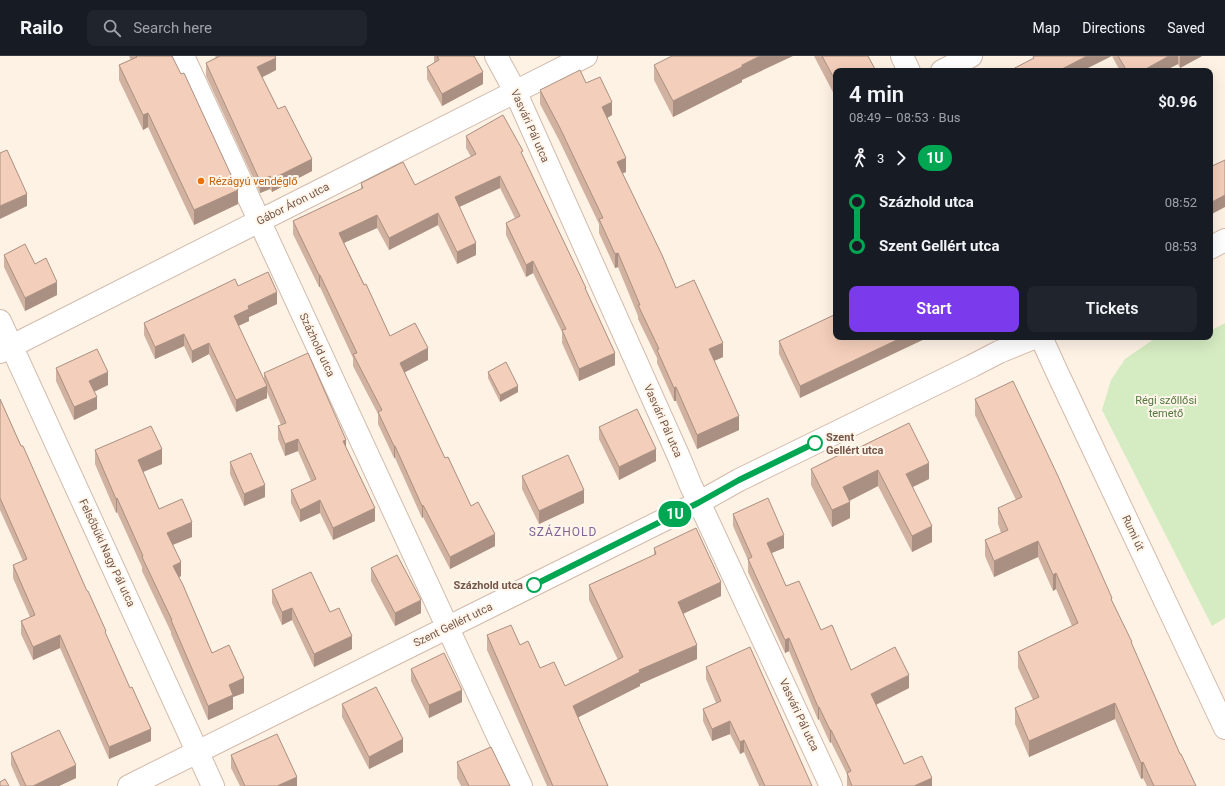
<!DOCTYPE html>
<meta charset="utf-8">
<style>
:root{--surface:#171b24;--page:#20242c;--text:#f1f3f6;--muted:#9ea1a6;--line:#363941;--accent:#7c3aed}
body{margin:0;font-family:Roboto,sans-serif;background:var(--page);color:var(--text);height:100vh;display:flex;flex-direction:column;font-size:15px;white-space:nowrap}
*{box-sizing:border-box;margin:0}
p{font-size:13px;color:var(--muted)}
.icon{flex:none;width:22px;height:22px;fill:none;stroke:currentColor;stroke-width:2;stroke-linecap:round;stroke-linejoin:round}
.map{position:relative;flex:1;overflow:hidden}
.sheet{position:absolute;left:833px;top:12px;width:380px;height:272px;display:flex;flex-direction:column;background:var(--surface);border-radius:8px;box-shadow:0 4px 16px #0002}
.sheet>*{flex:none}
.badge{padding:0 8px;border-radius:13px;font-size:14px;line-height:26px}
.map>.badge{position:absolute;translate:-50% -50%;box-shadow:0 0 0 2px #fff}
.legs{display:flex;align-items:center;gap:6px;height:44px;padding:0 16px;font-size:13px}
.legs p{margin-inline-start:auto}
.overview{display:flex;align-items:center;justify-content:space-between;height:68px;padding:0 16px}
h1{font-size:22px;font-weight:600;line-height:30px}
.action{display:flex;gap:8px;margin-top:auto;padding:8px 16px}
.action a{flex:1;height:46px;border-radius:8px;background:var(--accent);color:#fff;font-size:16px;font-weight:600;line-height:46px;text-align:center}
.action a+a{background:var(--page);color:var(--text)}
ul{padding:0 16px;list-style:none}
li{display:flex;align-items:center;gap:14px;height:44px;font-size:15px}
li i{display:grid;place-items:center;width:6px;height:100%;margin:0 5px;background:currentColor}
li i::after{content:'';width:10px;height:10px;margin:-5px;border:3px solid;border-radius:50%;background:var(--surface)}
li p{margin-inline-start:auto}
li:first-child i{background:linear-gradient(#0000 50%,currentColor 0)}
li:last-child i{background:linear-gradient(currentColor 50%,#0000 0)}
header{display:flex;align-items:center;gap:24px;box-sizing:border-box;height:56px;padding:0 20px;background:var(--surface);border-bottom:1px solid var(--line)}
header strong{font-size:19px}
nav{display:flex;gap:22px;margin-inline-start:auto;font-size:14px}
.search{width:280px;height:36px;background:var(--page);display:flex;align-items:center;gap:10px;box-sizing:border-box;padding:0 14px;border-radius:8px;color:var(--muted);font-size:15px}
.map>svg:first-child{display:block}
.green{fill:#d5ebc1}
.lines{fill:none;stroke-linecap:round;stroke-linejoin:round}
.street-casing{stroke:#d1bbac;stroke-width:24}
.secondary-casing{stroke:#d4baaa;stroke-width:24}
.street{stroke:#fff;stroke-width:22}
.secondary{stroke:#fff;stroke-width:22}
.wall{fill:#d1b1a0}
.shaded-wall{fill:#aa9082}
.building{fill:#f3ceba;stroke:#aa9082}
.line-1-casing{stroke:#fff;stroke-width:9}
.line-1{stroke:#00a651;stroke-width:6}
.food-dot{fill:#e8710a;stroke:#fff6eb;stroke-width:1.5}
.stop-1-dot{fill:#fff;stroke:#00a651;stroke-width:2}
.labels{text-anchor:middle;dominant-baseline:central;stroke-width:4;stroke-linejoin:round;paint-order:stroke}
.street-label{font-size:11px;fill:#765648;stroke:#fff6eb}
.food-label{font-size:11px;fill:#c56008;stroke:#fff6eb;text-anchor:start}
.park-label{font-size:11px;fill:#51773d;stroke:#fff6eb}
.stop-label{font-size:11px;font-weight:bold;fill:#765648;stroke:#fff6eb;text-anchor:start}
.neighbourhood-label{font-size:12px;letter-spacing:1px;fill:#85639a;stroke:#fff6eb}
</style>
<header>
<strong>Railo</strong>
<div class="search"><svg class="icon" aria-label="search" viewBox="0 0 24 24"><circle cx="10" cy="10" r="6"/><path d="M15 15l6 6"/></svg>Search here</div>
<nav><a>Map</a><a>Directions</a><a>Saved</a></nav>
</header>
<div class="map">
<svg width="1225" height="730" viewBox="0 0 1225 730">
<rect width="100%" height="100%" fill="#fdf2e4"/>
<path class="green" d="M1225,267V562L1212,570L1102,354L1111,324L1125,303L1157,281H1210V275Z"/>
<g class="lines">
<defs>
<g id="street">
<path d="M183,0L521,730"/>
<path d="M496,0L515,35L679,401L691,430L706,461L831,730"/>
<path d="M942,15L971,0"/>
<path d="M0,265L213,730"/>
<path d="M0,296L586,0"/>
</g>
<g id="secondary">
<path d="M902,0L909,15"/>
<path d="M1210,192L1225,184"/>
<path d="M1041,281L1056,314L1225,672"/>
<path d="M129,730L698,447L739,424L972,310L999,296L1036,281"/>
</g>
</defs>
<use href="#street" class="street-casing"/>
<use href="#secondary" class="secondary-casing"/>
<use href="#street" class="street"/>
<use href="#secondary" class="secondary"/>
</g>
<g class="wall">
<path d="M129,0H172L238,148L194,169L148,71L143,74L119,24V9L131,4Z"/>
<path d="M215,0H275L276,14L262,21L278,53L312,115L272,136L270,133L260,137L206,20V7L216,2Z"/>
<path d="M434,0H474L483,28L442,50L427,23V11L434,7Z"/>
<path d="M814,0H868L836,15V42Z"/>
<path d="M1112,0H1202L1180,12L1178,8L1164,15H1120Z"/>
<path d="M654,9L742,24V26L673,61L654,24Z"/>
<path d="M540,34L612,59L607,62L626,116L622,117L676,232L723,301L714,305L739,374L697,393L676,345H674L657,307V302L638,263V260L618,211L615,212L599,177V168L560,86L540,48Z"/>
<path d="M466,80L523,101L586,234L615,309L579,325L562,287V276L533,217L526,221L506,179V167L515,162L500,132L459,151L476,199L457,208L438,169L389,194L377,172L344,187L390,280L428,304L404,316L445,402L471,450L495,490L450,513L423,461L422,462L395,402H394L378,368V358L353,310V302L320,231H319L293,178V165L361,133V127L415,129L471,101L466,92Z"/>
<path d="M4,199L35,208L57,239L25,255L4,211Z"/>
<path d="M238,230L277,248L249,261V265L238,270L264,324V317L346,391L375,465L333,484L320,457L300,466L291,447V434L311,425L298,395L285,400L278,383V370L281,369L267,336V342L236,356L209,298L192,307L184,290L155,303L144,279V267Z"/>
<path d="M836,258L800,342L779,298V285Z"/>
<path d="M56,312L108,329L94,336L97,353L74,364L56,325Z"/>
<path d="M488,316L518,336L500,346L488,322Z"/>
<path d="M0,343L106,580L151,685L109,703L60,592L33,604L21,578V565L30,561L13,522V509L23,505L0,454Z"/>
<path d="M975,343L1112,545L1180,698L1196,730H1147L1143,722L1141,723L1115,663L1029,701L1015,668V652L1033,644L1018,612V596L1072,570L1056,533L1053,535L1038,501L994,521L985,500V484L1001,477L998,468V452L1016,444L975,359Z"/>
<path d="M599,371L656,405L619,424L599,383Z"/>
<path d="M95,394L162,408L143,416L159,453L192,481L173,489L181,520L179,521L212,597L244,637L233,641V653L208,664L171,578V576L142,515V511L117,456L116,457L95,408Z"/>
<path d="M844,399L929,423L913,431L932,486L912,496L878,430L849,445L850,462L832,471L811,429V413Z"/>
<path d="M230,406L265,441L244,450L230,418Z"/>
<path d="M522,420L584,447L539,468L522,433Z"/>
<path d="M733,458L784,492L771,497L786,530L821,574L851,614L909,632L876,649L904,708L932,730H847V718L831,686L830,687L819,663L818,664L789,595L785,597L748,516V504L733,470Z"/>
<path d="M654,492L721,540L683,558L697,603L640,628V630L578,661L608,730H547L487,594V579L520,589L540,612L565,630L618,604L589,544V529L654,499Z"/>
<path d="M371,512L421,557L395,570L371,525Z"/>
<path d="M272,534L330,556L352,593L314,611L292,564L282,569L272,547Z"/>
<path d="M706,611L812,730H759L744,696L740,698L730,678L712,685L703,665V653L716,647L706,623Z"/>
<path d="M411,613L462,646L429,662L411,625Z"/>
<path d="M342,648L403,696L369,713L342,661Z"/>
<path d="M11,697L76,722L59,730H20L11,709Z"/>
<path d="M231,699L297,730H240L231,712Z"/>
<path d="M457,706L510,730H461L457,722Z"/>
</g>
<g class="shaded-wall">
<path d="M760,0H793L742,24V26L673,61V45L742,9Z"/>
<path d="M1087,0H1112L1082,15H1058Z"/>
<path d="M1169,0H1178V8L1164,15H1142Z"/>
<path d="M1180,0H1202L1180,12Z"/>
<path d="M276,2V14L257,24V11Z"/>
<path d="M483,16V28L442,50V38Z"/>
<path d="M612,46V59L602,65V51Z"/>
<path d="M148,57V71L143,74V59Z"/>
<path d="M626,102V116L617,120V106Z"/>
<path d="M312,103V115L272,136V123Z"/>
<path d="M270,120V133L260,137V125Z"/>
<path d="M500,120V132L455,153V141Z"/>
<path d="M238,134V148L194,169V154Z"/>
<path d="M27,138V150L0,163V150Z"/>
<path d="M1225,139V151L1210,159V147Z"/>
<path d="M438,157V169L389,194V182Z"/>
<path d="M377,159V172L339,189V177Z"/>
<path d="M476,187V199L457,208V196Z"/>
<path d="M618,197V211L615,212V198Z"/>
<path d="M533,205V217L526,221V209Z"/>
<rect x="319" y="219" width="1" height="12"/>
<path d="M57,226V239L25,255V242Z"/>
<path d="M277,236V248L249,261V265L234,272V260L248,250Z"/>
<path d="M184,278V290L155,303V291Z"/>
<path d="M903,281H929L800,342V330Z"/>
<path d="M209,287V298L192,307V295Z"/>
<path d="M723,287V301L709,307V293Z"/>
<path d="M428,292V304L400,319V307Z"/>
<path d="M615,297V309L579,325V313Z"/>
<path d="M108,316V329L89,338V325Z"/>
<path d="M267,330V342L236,356V344Z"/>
<path d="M518,330V336L500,346V339Z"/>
<path d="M676,331V345H674V332Z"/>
<path d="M97,341V353L74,364V351Z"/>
<path d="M739,360V374L697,393V379Z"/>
<path d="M298,383V395L285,400V388Z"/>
<path d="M346,384V396L343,385Z"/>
<rect x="394" y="390" width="1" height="12"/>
<path d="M162,393V408L138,418V404Z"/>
<path d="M656,393V405L619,424V411Z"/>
<path d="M929,407V423L906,434V418Z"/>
<path d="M878,414V430L843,448V431Z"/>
<path d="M265,429V441L244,450V438Z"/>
<path d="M584,434V447L539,468V455Z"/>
<path d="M117,442V456L116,457V443Z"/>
<path d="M320,444V457L300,466V454Z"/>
<path d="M850,446V462L832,471V454Z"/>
<path d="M423,449V461L422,462V450Z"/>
<path d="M375,452V465L333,484V472Z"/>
<path d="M192,466V481L167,491V477Z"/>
<path d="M932,470V486L912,496V480Z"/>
<path d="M495,478V490L450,513V501Z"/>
<path d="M784,479V492L767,499V487Z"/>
<path d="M1038,485V501L994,521V505Z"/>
<path d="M181,506V520L173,524V510Z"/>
<path d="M1056,517V533L1053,535V519Z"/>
<path d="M721,526V540L678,560V546Z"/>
<path d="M421,544V557L395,570V557Z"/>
<path d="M292,552V564L282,569V556Z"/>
<path d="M60,579V592L33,604V591Z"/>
<path d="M352,580V593L314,611V598Z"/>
<path d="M789,582V595L785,597V584Z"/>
<path d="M697,589V603L640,628V630L573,664V650L639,614Z"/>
<path d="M909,619V632L871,651V638Z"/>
<path d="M244,622V637L233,641V653L208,664V650L229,629Z"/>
<path d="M462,634V646L429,662V649Z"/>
<path d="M1115,647V663L1029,701V685Z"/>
<path d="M818,651H819V663L818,664Z"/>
<path d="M730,665V678L712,685V673Z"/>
<path d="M151,673V685L109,703V691Z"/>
<path d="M830,674H831V686L830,687Z"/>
<path d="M403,683V696L369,713V701Z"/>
<path d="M744,684V696L740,698V686Z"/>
<path d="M1143,706V722L1141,723V707Z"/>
<path d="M76,709V722L59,730H33Z"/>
<path d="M297,721V730H277Z"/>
<path d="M932,722V730H914Z"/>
</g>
<g class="building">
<path d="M136,0H172L181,18L184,17L238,134L194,154L148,57L143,59L119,9L137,1Z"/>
<path d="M220,0H275L276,2L257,11L278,53L285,50L312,103L272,123L270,120L260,125L206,7Z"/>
<path d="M437,0H474L483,16L442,38L427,11L439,4Z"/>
<path d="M672,0H760L742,9V11L673,45L654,9Z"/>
<path d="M822,0H868L876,15H836V26Z"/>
<path d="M1033,0H1087L1058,15H1009L1034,2Z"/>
<path d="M1118,0H1169L1142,15H1127Z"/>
<path d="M580,14L586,27L600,21L612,46L602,51L626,102L617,106L662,199L676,232L694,224L723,287L709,293L739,360L697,379L676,331L674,332L657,294L659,293L638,249H640L618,197L615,198L599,163L603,162L560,72L540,34Z"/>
<path d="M503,59L523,95L521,96L586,232H585L615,297L579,313L562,274L566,273L533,205L526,209L506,167L520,160L500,120L455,141L476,187L457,196L438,157L389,182L377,159L339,177L364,229L366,228L390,280L415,267L428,292L400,307L445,402L448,401L471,450L478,446L495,478L450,501L423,449L422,450L395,390H394L378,356L382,354L353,298L357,297L320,219H319L293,165L363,132L361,127L403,106L415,129L476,98L466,80Z"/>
<path d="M7,94L27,138L0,150V97Z"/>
<path d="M1225,104V139L1210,147V111Z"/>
<path d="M25,188L35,208L46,202L57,226L25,242L4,199Z"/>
<path d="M268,216L277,236L248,250L249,253L234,260L267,330L236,344L209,287L192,295L184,278L155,291L144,267L235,223L238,230Z"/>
<path d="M836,258V281H903L800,330L779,285Z"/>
<path d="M97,293L108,316L89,325L97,341L74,351L56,312Z"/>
<path d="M308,297L346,384L343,385L375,452L333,472L320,444L300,454L291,434L316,423L298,383L285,388L278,370L286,367L264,317Z"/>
<path d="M506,306L518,330L500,339L488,316Z"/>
<path d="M1013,325L1057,418L1112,542L1111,543L1132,586H1131L1180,698H1181L1196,730H1154L1143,706L1141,707L1115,647L1029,685L1015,652L1039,641L1018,596L1078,567L1056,517L1053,519L1038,485L994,505L985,484L1008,474L998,452L1022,441L975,343Z"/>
<path d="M0,343L21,390H23L87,535H88L106,575L105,576L130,632L132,631L151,673L109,691L60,579L33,591L21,565L35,559L13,509L27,503L0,442Z"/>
<path d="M637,353L656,393L619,411L599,371Z"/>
<path d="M909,367L929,407L906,418L932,470L912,480L878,414L843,431L850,446L832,454L811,413L843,397L844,399Z"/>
<path d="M151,370L162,393L138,404L159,453L182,443L192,466L167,477L181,506L173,510L183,529L212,597L229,589L244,622L229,629L233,639L208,650L171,564H172L142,501L143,500L117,442L116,443L95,394Z"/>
<path d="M251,397L265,429L244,438L230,406Z"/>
<path d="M568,399L584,434L539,455L522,420Z"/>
<path d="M768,442L784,479L767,487L786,530L799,525L821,574L832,569L851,614L895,591L909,619L871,638L904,708L922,700L932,722L914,730H852L847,717L851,715L831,674H830L819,651H818L789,582L785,584L748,503L752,501L733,458Z"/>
<path d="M696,472L721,526L678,546L697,589L639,614L640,616L573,650L608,730H553L487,579L511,569L520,589L528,585L540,612L554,606L565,630L623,601L589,529L656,498L654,492Z"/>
<path d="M397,499L421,544L395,557L371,512Z"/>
<path d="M311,516L330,556L339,552L352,580L314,598L292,552L282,556L272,534Z"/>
<path d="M750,591L812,730H765L744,684L740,686L730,665L712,673L703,653L721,645L706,611Z"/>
<path d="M444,597L462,634L429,649L411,613Z"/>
<path d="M376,631L403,683L369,701L342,648Z"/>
<path d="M59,674L76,709L33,730H26L11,697Z"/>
<path d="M277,678L297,721L277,730H245L231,699Z"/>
<path d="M491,691L510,730H469L457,706Z"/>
<path d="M5,723L9,730H0V726Z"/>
</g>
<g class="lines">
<defs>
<path id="line-1" d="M534,529L698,447L739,424L815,387"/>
</defs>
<use href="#line-1" class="line-1-casing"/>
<use href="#line-1" class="line-1"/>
</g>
<circle class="food-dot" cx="201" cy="125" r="4"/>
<g class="stop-1-dot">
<circle cx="815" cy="387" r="7"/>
<circle cx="534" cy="529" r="7"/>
</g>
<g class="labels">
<g class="street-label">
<text transform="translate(530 70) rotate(66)">Vasvári Pál utca</text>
<text transform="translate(293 148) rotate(-27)">Gábor Áron utca</text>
<text transform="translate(317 289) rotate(65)">Százhold utca</text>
<text transform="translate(663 365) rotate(66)">Vasvári Pál utca</text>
<text transform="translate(1133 477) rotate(65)">Rumi út</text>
<text transform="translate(107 497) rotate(65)">Felsőbüki Nagy Pál utca</text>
<text transform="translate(453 569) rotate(-26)">Szent Gellért utca</text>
<text transform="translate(799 659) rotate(65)">Vasvári Pál utca</text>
</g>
<g class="food-label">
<text x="209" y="125">Rézágyú vendéglő</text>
</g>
<g class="park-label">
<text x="1166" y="344">Régi szőllősi<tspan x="1166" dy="13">temető</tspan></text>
</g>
<g class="stop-label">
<text x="826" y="381">Szent<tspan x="826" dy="13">Gellért utca</tspan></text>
<text x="523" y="529" text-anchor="end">Százhold utca</text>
</g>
<g class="neighbourhood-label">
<text x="563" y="476">SZÁZHOLD</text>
</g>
</g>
</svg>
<b class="badge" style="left:675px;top:458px;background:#00a651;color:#fff">1U</b>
<section class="sheet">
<div class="overview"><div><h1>4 min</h1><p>08:49 – 08:53 · Bus</p></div><b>$0.96</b></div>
<div class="legs"><svg class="icon" aria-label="walk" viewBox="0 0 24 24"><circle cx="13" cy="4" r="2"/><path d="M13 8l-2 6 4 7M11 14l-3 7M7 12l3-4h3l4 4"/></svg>3<svg class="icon" aria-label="forward" viewBox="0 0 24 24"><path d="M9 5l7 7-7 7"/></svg><b class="badge" style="background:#00a651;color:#fff">1U</b></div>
<ul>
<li><i style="color:#00a651"></i><b>Százhold utca</b><p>08:52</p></li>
<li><i style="color:#00a651"></i><b>Szent Gellért utca</b><p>08:53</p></li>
</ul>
<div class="action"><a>Start</a><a>Tickets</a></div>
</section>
</div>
